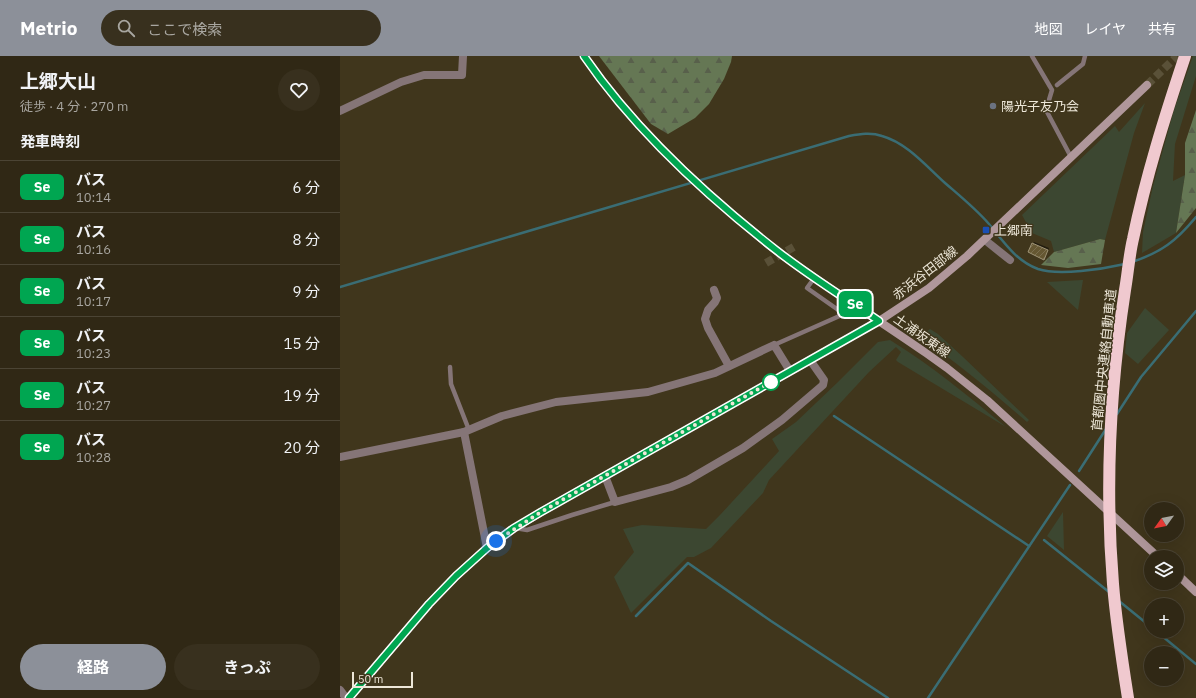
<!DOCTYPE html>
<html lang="ja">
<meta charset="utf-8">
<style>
:root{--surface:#302815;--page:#38301e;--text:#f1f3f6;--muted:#a8a6a0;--line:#4b4434;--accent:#8c9099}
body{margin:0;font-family:"IBM Plex Sans","Noto Sans JP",sans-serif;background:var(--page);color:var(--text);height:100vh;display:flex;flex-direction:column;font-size:15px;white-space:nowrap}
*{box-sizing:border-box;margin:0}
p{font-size:13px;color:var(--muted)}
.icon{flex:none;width:22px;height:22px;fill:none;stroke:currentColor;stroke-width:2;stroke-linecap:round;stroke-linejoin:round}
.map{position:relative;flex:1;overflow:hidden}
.sheet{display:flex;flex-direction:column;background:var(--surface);width:340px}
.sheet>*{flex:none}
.badge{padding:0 8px;border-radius:6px;font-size:14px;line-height:26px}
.needle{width:26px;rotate:237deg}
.buttons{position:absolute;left:804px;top:446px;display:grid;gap:8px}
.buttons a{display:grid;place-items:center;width:40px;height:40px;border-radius:50%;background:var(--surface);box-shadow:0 4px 16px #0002,0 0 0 1px var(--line);font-size:20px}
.scale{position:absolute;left:12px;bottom:10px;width:61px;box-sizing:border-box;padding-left:4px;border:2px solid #ede7d8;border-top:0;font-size:11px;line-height:14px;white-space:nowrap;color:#ede7d8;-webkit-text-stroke:3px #40361c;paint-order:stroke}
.you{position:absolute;width:20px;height:20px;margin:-10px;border:3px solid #fff;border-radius:50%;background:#1a73e8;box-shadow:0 0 0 6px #1a73e833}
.map>.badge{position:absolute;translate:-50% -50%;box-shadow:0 0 0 2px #fff}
h2{padding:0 20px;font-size:15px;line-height:36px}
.round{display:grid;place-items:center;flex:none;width:42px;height:42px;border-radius:21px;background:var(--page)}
.summary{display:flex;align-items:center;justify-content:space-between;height:68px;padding:0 20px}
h1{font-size:19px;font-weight:700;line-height:30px}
.action{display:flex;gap:8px;margin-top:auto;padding:8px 20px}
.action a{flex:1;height:46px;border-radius:24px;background:var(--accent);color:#fff;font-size:16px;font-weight:700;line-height:46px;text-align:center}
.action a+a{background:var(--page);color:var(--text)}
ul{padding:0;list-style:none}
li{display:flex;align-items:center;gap:12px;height:52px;padding:0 20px;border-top:1px solid var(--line)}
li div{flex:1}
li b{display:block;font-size:15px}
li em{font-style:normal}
li .badge{min-width:44px;font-weight:700;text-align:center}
header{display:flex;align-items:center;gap:24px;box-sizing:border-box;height:56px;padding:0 20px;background:var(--accent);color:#fff}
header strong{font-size:19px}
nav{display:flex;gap:22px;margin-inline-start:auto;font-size:14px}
.search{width:280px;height:36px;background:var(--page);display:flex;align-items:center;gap:10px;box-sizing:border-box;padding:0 14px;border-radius:22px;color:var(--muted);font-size:15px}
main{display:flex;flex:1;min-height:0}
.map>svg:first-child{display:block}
.grass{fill:#3c4731}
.forest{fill:url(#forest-firs)}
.shadow{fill:#0007}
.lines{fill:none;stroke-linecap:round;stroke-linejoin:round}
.stream{stroke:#3a6d74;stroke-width:2.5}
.building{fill:url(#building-hatch);stroke:#9f9477}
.minor-tunnel{stroke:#5a5138;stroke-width:8;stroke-dasharray:8 4;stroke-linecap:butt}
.secondary-tunnel{stroke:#5a5138;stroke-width:8;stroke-dasharray:8 4;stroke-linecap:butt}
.service{stroke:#857577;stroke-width:4.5}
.minor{stroke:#857577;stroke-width:8}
.secondary{stroke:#b0979b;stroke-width:8}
.motorway{stroke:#f0c9cf;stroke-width:12}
.line-casing{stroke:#fff;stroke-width:9}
.line{stroke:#00a651;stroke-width:6}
.walk{stroke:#ede7d8;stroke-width:4;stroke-dasharray:0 7.2}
.worship-dot{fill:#6b7280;stroke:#40361c;stroke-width:1.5}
.transit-dot{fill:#1a4fb4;stroke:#40361c;stroke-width:1.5}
.stop-dot{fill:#fff;stroke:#00a651;stroke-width:2}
.labels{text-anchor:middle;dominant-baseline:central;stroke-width:3;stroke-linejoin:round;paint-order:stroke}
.poi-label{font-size:13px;fill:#ede7d8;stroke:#40361c;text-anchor:start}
.street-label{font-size:13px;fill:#ede7d8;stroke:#40361c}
</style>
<header>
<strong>Metrio</strong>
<div class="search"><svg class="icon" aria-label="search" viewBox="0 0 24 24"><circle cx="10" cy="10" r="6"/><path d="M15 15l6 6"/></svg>ここで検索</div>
<nav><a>地図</a><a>レイヤ</a><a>共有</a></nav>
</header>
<main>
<section class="sheet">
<div class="summary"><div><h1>上郷大山</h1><p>徒歩 · 4 分 · 270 m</p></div><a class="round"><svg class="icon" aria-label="heart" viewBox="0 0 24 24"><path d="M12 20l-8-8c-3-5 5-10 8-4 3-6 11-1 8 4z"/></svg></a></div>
<h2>発車時刻</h2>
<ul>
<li><span class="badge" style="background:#00a651;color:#fff">Se</span><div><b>バス</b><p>10:14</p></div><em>6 分</em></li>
<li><span class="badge" style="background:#00a651;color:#fff">Se</span><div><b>バス</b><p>10:16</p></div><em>8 分</em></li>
<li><span class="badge" style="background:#00a651;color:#fff">Se</span><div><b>バス</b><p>10:17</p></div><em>9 分</em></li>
<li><span class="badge" style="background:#00a651;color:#fff">Se</span><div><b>バス</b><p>10:23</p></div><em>15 分</em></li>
<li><span class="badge" style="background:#00a651;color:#fff">Se</span><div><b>バス</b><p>10:27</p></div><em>19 分</em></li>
<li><span class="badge" style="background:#00a651;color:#fff">Se</span><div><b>バス</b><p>10:28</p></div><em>20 分</em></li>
</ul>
<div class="action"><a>経路</a><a>きっぷ</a></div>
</section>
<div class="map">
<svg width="856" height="642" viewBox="0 0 856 642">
<defs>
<pattern id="forest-firs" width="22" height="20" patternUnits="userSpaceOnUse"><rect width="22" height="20" fill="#657754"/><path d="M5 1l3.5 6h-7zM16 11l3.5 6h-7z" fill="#58604b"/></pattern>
<pattern id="building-hatch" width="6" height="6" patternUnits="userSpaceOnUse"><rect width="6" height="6" fill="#655732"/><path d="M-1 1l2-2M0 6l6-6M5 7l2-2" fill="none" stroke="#7b6f4f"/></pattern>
</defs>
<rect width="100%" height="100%" fill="#40361c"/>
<g class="grass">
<path d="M853,0H856V20L835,88L833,125L845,119L836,177L802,197L803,176L813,130L834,54Z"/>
<path d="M805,47L794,77L765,184L760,183L714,196L711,185L692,177L682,159L775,70L779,76Z"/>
<path d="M743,224L738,254L707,226L742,224Z"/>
<path d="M805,252L829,274L798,308L785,297L787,277Z"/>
<path d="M590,273L598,278L623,301L689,364L687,366C652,336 617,306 579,281Z"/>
<path d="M550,284C591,309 628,340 666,371L558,306L556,304L561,296L556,291L529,316L429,424L423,437L371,492L354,501H347L291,557L274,521L294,496L283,473L302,469L366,473L380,459L439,395L432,383L456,366L498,326L538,286Z"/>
<path d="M723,456L724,494L707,480Z"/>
</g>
<g class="forest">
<path d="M259,0H392L391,6L384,23L369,48L355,62L328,78L311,68Z"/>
<path d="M856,54V152L836,177L845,119V87Z"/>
<path d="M760,183L765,184L761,208L728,212L701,209L714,196Z"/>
</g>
<path class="shadow" d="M694,186L709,192L705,201L693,188Z"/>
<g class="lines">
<g class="stream">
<path d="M792,206C822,196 836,185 856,161"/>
<path d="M0,231L509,80C520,78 531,76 542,80C567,87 586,110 605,127C620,140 636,153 649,168C663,185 676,205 698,213C719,220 763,213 785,208"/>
<path d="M777,358L801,321L856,255"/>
<path d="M494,360L689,490"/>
<path d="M739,415L766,373"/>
<path d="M704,484L769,536"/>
<path d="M779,545L811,571"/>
<path d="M296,560L348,507L431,565L548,642"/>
<path d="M816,575L856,608"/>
<path d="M588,642L730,429"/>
</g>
</g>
<path class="building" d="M692,187L708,194L704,204L688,196Z"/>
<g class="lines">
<path class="minor-tunnel" d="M426,207L457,189"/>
<path class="secondary-tunnel" d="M807,29L837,0"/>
<g class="service">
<path d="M692,0L712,34L706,54L731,101"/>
<path d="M717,29L743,8L745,0"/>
<path d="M434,289L504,258L467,232L475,221"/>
<path d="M110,311L111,328L129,374"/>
<path d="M175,472L187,474L232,459L275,446"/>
</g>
<g class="minor">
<path d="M0,55L61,26L84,19H122L123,0"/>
<path d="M645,184L670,204"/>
<path d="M374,234L377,242L375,246L368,254L365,263L368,272L389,310"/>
<path d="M124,376L147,492"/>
<path d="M0,401L124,376L162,360L216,346L308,336L375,317L434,289L450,315"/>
<path d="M265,420L275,446L331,431L348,424L403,392L442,364L483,329L484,324L470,304"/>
<path d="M0,634L6,642"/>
</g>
<g class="secondary">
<path d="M244,0C285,59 337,111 391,157C407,170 422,184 438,196C486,231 537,263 586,297L607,312L647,344L818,501"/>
<path d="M837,518L856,536"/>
<path d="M9,642L89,548L116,520L147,492L175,472L201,456L539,265L589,232L627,200L807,29"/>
</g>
<path class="motorway" d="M788,642C782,604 776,566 773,528C765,430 770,331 785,234C788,217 789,200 793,183C806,120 825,60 845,0"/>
</g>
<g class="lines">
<defs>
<path id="line" d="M9,642L89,548L116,520L147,492L174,472L201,456L539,265C505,242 469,220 436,194C367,140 294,73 244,0"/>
</defs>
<use href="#line" class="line-casing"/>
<use href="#line" class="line"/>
<path class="walk" d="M156,485L201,456L436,323L431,326"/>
</g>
<circle class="worship-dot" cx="653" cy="50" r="4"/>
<rect class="transit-dot" x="642" y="170" width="8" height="8" rx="2"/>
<circle class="stop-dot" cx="431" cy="326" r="8"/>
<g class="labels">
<g class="poi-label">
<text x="661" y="50">陽光子友乃会</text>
<text x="654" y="174">上郷南</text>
</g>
<g class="street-label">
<text transform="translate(585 217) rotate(-38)">赤浜谷田部線</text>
<text transform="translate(582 280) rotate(35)">土浦坂東線</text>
<text transform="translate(764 304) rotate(-84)">首都圏中央連絡自動車道</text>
</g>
</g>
</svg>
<div class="buttons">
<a><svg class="needle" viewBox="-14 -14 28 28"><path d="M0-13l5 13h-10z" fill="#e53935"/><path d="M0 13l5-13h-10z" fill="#a8a6a0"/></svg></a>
<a><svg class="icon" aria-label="layers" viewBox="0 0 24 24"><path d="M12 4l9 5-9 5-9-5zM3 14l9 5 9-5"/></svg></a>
<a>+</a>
<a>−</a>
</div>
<div class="scale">50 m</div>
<div class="you" style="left:156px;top:485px"></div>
<b class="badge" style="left:515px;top:248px;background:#00a651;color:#fff">Se</b>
</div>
</main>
